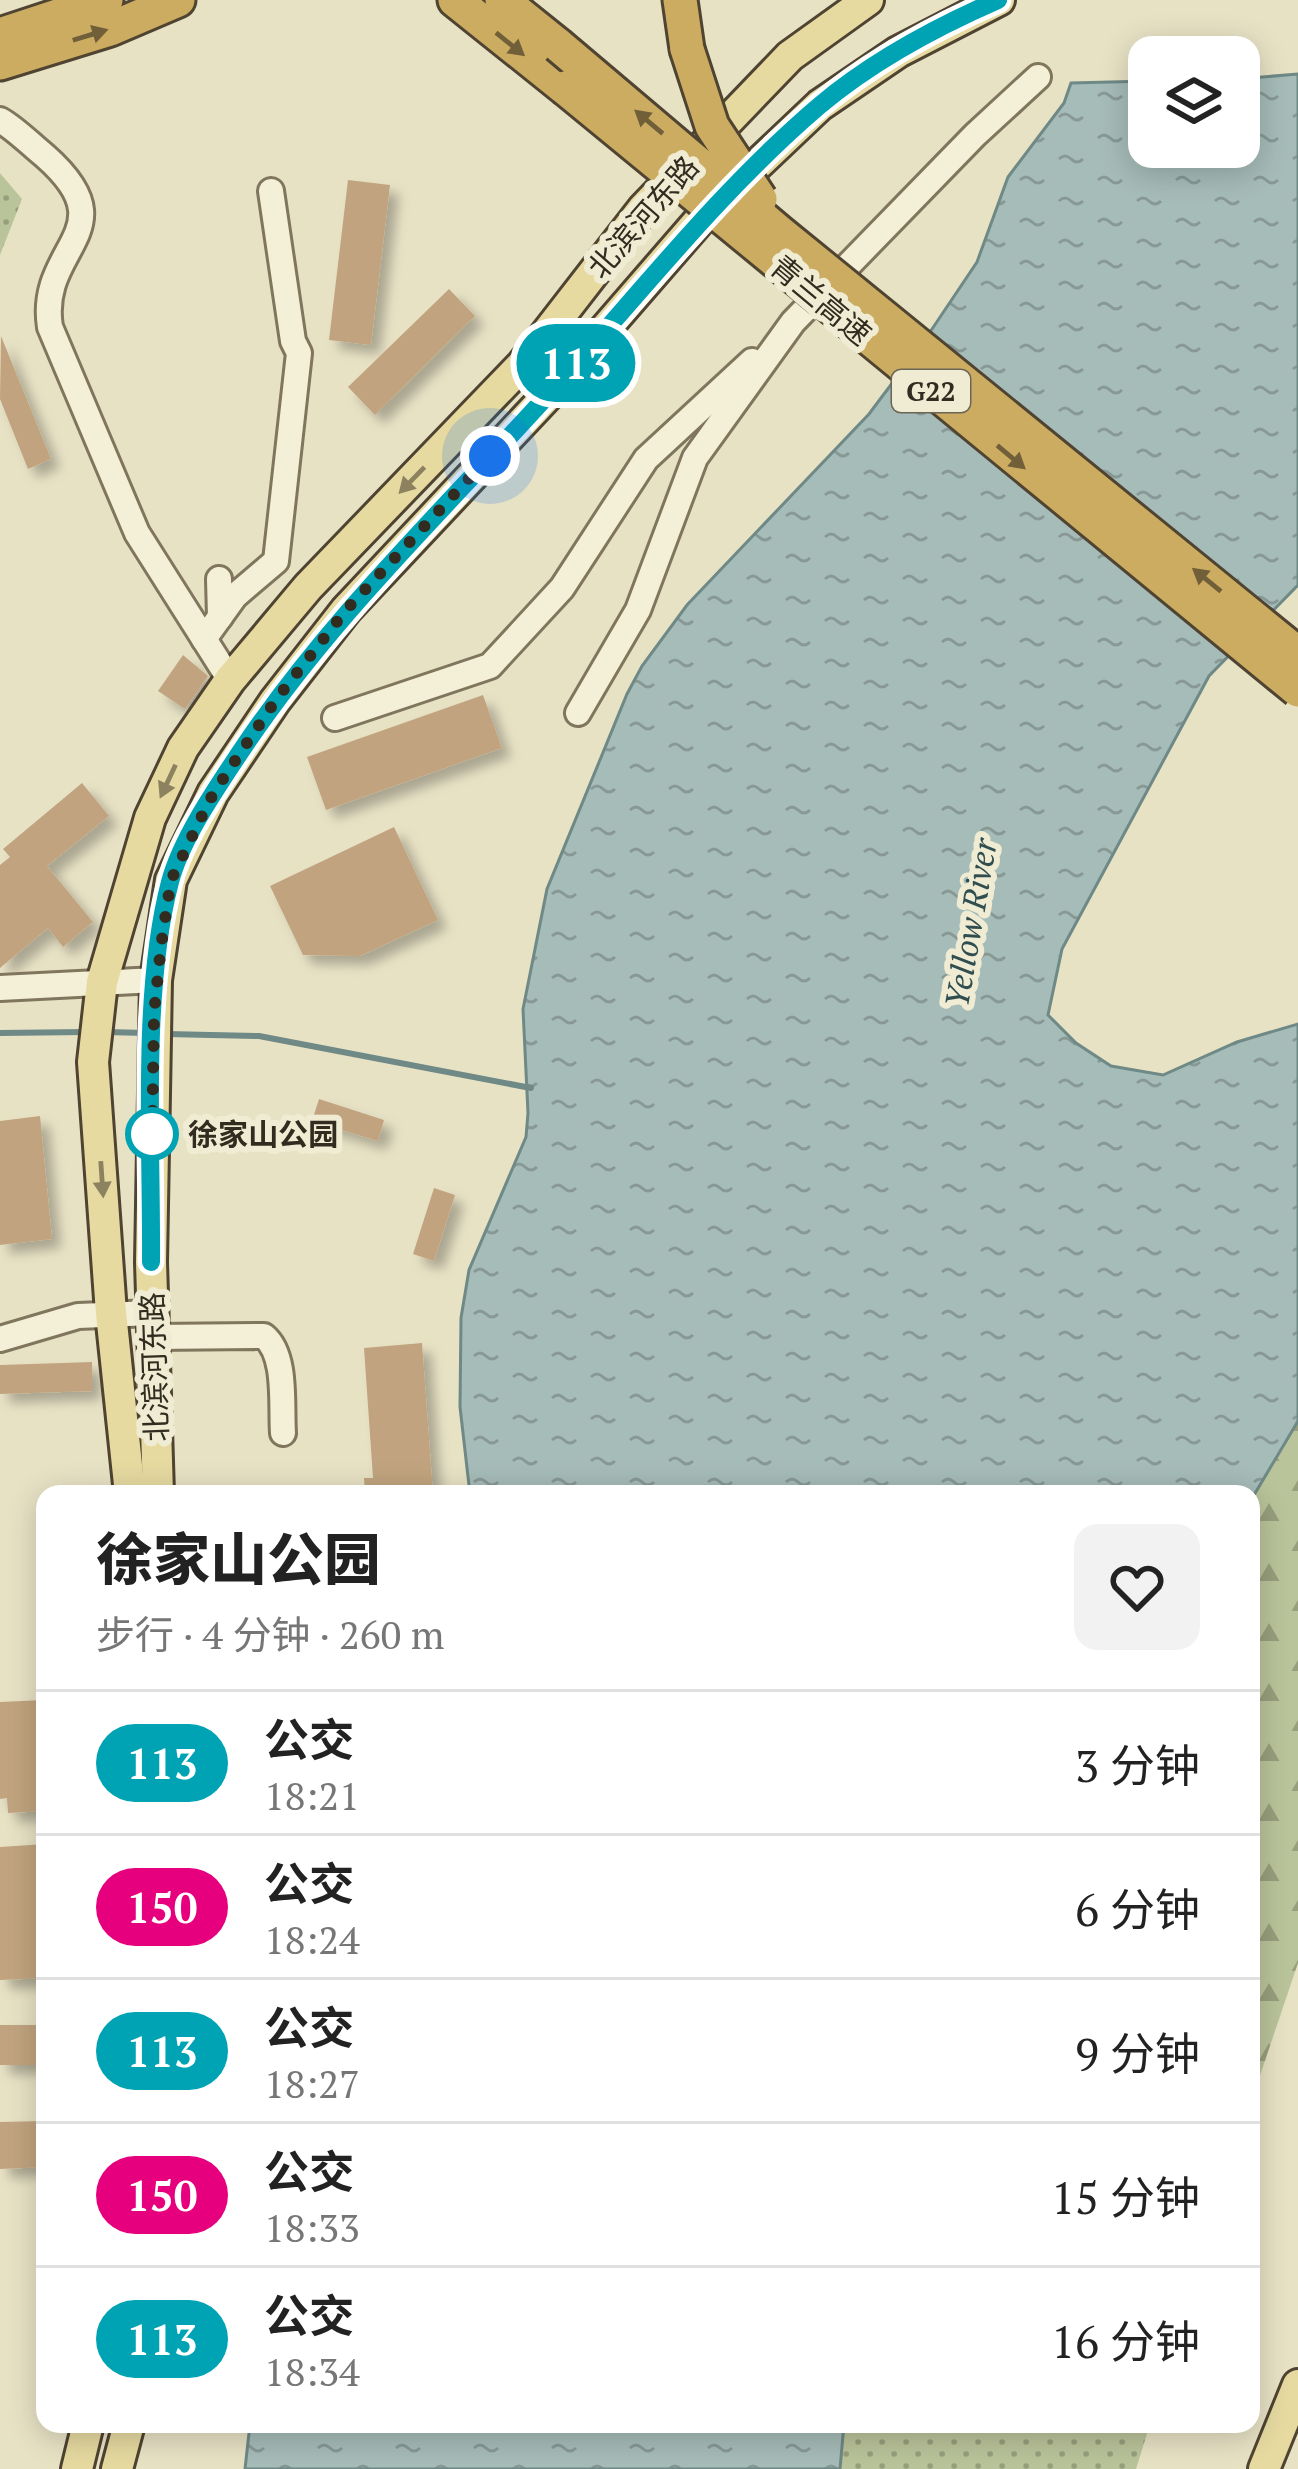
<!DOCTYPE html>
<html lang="zh">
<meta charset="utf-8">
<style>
:root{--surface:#fff;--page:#f2f2f2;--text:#222;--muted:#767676;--line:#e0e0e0}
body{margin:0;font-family:"PT Serif","Noto Sans SC",serif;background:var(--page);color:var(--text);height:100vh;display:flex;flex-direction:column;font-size:45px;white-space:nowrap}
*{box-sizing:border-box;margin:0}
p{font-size:39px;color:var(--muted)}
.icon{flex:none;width:66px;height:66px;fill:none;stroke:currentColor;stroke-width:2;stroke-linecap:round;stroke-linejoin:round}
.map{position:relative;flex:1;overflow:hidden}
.sheet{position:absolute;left:36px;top:1485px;width:1224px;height:948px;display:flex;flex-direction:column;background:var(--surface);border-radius:24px;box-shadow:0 6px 30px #0003}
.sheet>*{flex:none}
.badge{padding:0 24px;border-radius:39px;font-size:42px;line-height:78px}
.buttons{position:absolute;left:1128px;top:36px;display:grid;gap:24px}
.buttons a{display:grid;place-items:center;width:132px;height:132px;border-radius:24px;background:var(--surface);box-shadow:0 6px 30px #0003;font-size:60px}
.you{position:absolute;width:60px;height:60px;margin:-30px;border:9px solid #fff;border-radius:50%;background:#1a73e8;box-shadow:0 0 0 18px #1a73e833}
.map>.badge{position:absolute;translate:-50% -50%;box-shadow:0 0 0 6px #fff}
.round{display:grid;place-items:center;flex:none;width:126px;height:126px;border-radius:24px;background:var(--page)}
.headline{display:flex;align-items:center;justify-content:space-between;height:204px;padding:0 60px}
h1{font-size:57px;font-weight:800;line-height:90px}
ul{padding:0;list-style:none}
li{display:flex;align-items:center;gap:36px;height:144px;padding:0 60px;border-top:3px solid var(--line)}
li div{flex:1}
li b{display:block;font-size:45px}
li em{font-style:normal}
li .badge{min-width:132px;font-weight:700;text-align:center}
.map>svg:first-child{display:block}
.green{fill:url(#green-dots)}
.forest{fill:url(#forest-firs)}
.water{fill:url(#water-ripples);stroke:#6e8986;stroke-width:3}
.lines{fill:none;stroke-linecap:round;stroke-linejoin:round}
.stream{stroke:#6e8986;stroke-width:6}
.building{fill:#c1a47f;filter:url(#shadow)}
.minor-casing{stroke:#80755d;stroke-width:30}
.major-casing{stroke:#4f4331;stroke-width:36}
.highway-casing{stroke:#4f4331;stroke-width:39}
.minor{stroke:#f4efd7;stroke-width:24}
.major{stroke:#e6daa1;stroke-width:30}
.highway{stroke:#ccac60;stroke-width:33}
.highway-bridge-casing{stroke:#4f4331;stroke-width:39;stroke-linecap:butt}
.highway-bridge{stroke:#ccac60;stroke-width:33}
.oneway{fill:#705f39}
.oneway2{fill:#8c8260}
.line-casing{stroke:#fff;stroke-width:27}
.line{stroke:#00a3b4;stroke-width:18}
.walk{stroke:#322b1f;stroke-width:12;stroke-dasharray:0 21.6}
.stop-dot{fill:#fff;stroke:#00a3b4;stroke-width:6}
.labels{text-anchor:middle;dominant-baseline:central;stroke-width:12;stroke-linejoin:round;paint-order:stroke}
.shield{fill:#f0ecd3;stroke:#6b6555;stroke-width:3}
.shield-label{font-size:27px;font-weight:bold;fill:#322b1f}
.street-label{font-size:30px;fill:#322b1f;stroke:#f0ecd3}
.stop-label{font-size:30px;font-weight:bold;fill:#322b1f;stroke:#f0ecd3;text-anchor:start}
.water-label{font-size:33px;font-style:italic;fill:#304e50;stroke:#f0ecd3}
</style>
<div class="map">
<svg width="1298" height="2469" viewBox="0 0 1298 2469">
<defs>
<pattern id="green-dots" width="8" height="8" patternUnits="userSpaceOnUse" patternTransform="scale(3)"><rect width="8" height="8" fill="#bac49a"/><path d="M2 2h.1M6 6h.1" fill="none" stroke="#989f7d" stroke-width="1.8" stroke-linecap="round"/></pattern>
<pattern id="forest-firs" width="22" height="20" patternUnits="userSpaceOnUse" patternTransform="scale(3)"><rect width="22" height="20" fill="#bac49a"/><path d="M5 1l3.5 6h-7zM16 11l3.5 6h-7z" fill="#989f7d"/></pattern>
<pattern id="water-ripples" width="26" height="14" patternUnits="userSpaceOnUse" patternTransform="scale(3)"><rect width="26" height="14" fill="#a6bcb8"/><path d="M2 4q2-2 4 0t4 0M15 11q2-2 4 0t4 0" fill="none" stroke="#889995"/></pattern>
<filter id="shadow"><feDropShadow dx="9" dy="9" stdDeviation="6" flood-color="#0004"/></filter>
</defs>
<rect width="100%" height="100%" fill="#e8e2c5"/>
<g class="green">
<path d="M0,173L22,199L0,255Z"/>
<path d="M844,2424H1150L1136,2469H840Z"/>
</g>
<path class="forest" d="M1298,1422V1963L1251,2102V1500Z"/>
<g class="water">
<path d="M1298,74V585L1209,676L1062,949L1048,1015L1076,1043L1111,1066L1163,1075L1237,1042L1298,1024V1421L1251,1500V1494H470L460,1407L461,1318L469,1270L526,1137L528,1113L523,1009L547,889L627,694L642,666L687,605L869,414L926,338L977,262L1008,177L1064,103L1071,83L1149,81V147H1239V79Z"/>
<path d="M250,2424H844L840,2469H245Z"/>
</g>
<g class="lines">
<g class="stream">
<path d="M106,1032L146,1033"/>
<path d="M0,1033L86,1032"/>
<path d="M166,1034L259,1036L531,1088"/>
</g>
</g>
<g class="building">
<path d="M348,180L390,185L371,345L329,340Z"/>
<path d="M449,289L475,316L375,415L348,387Z"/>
<path d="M1,336L51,459L28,469L0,399Z"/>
<path d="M183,655L208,676L185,709L158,691Z"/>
<path d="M483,695L502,748L326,810L307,757Z"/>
<path d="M82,783L109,816L47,866L93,922L63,947L48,928L0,968V865L10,857L3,849Z"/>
<path d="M394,827L438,920L360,956L303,955L270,886Z"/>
<path d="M319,1099L384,1120L378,1141L312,1121Z"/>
<path d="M40,1116L52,1239L0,1245V1121Z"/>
<path d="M434,1188L455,1195L434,1261L413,1254Z"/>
<path d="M422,1343L433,1494H365L364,1478H373L364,1348Z"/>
<path d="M92,1362V1391L0,1394V1365Z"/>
<path d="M45,1700V1811L8,1813L7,1798L0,1799V1702Z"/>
<path d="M45,1844V1978L0,1980V1847Z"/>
<rect x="0" y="2025" width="36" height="40"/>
<path d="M45,2121V2167L0,2169V2122Z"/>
</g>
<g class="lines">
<defs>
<g id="minor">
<path d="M0,120C16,129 30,144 45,156C130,231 37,246 50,327L137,533L230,680"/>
<path d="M219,579L220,617"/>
<path d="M204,639L235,596L276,561L299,353L293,341L271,191"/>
<path d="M578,713L638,610L695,458L793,322L975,135L1038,77"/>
<path d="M335,718L490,666L562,588L646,459L752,361"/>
<path d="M0,988L156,980"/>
<path d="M153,1337L264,1336C287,1355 281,1404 283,1433"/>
<path d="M0,1339L78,1316L152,1313"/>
</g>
<g id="major">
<path d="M130,1494L111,1313L93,1062L102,982L150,818L183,748L230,680L308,587L522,365L643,209L790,56L868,0"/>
<path d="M158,1494L151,1262L156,980L171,880L213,793L275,701L346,610L548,395L704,215L820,105L898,52L999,0"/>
<path d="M77,2469L88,2424"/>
<path d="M117,2469L129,2424"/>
<path d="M1264,2469L1298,2385"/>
</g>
<g id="highway">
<path d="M455,0L565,88"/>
<path d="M502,0L558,45"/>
<path d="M680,0L687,49"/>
<path d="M0,35L106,0"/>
<path d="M0,63L110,29L178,0"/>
</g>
</defs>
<use href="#minor" class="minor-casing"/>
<use href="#major" class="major-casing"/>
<use href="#highway" class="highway-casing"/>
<use href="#minor" class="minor"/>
<use href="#major" class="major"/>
<use href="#highway" class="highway"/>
<defs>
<g id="highway-bridge">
<path d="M558,45L779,232L1298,654"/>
<path d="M687,49L712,126L760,199"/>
<path d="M565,88L1298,690"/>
</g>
</defs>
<use href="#highway-bridge" class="highway-bridge-casing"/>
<use href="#highway-bridge" class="highway-bridge"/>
</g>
<defs><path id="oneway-solid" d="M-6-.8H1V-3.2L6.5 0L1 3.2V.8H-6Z" transform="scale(3)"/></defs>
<g class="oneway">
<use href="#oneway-solid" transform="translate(90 35) rotate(-17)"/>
<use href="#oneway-solid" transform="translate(510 44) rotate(39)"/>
<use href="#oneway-solid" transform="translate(649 122) rotate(-140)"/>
<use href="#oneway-solid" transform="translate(1011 457) rotate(40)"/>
<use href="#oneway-solid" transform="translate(1207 580) rotate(-141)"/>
</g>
<g class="oneway2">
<use href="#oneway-solid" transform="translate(412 480) rotate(134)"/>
<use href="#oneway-solid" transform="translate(168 781) rotate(115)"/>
<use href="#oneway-solid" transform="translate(102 1179) rotate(86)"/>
</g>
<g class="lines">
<defs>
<path id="line" d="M151,1262C152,1147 141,992 170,882C181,840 215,790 239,754C328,620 439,515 546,397C636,299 717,193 819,106C871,62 936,27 998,0"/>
</defs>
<use href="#line" class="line-casing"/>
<use href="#line" class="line"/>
<path class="walk" d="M152,1134V1144L154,1013L161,946L171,880L199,822L213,794L275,701L346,610L490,456"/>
</g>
<circle class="stop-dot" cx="152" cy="1134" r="24"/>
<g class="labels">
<rect class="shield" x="892" y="370" width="78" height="42" rx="9"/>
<g class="shield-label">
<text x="931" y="391">G22</text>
</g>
<g class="street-label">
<text transform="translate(643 217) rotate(-49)">北滨河东路</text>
<text transform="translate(821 300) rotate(40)">青兰高速</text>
<text transform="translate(154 1367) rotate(-92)">北滨河东路</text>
</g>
<g class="stop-label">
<text x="188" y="1134">徐家山公园</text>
</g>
<g class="water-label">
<text transform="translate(970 923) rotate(-80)">Yellow River</text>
</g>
</g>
</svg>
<div class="buttons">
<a><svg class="icon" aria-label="layers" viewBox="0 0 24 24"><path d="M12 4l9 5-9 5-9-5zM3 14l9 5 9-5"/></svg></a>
</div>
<div class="you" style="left:490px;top:456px"></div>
<b class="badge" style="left:576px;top:363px;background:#00a3b4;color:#fff">113</b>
<section class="sheet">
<div class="headline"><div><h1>徐家山公园</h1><p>步行 · 4 分钟 · 260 m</p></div><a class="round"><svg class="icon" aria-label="heart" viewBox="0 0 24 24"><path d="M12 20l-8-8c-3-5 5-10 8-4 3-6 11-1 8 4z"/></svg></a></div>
<ul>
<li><span class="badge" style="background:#00a3b4;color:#fff">113</span><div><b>公交</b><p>18:21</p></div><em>3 分钟</em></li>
<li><span class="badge" style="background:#e6007e;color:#fff">150</span><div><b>公交</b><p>18:24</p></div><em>6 分钟</em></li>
<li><span class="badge" style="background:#00a3b4;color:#fff">113</span><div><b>公交</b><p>18:27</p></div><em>9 分钟</em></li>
<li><span class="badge" style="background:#e6007e;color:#fff">150</span><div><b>公交</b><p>18:33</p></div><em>15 分钟</em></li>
<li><span class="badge" style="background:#00a3b4;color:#fff">113</span><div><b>公交</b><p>18:34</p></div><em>16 分钟</em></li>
</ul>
</section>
</div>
